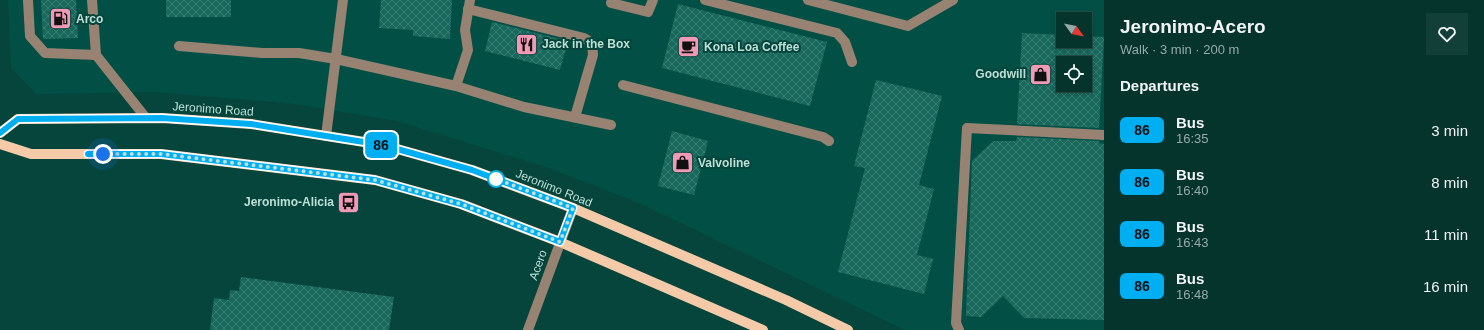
<!DOCTYPE html>
<meta charset="utf-8">
<style>
:root{--surface:#04342c;--page:#123f38;--text:#f1f3f6;--muted:#97aaa9;--line:#254f48}
body{margin:0;font-family:Arial,sans-serif;background:var(--page);color:var(--text);height:100vh;display:flex;flex-direction:column;font-size:15px;white-space:nowrap}
*{box-sizing:border-box;margin:0}
p{font-size:13px;color:var(--muted)}
.icon{flex:none;width:22px;height:22px;fill:none;stroke:currentColor;stroke-width:2;stroke-linecap:round;stroke-linejoin:round}
.map{position:relative;flex:1;overflow:hidden}
.drawer{display:flex;flex-direction:column;background:var(--surface);width:380px}
.drawer>*{flex:none}
.badge{padding:0 8px;border-radius:6px;font-size:14px;line-height:26px}
.needle{width:26px;rotate:123deg}
.buttons{position:absolute;left:1056px;top:12px;display:grid;gap:8px}
.buttons a{display:grid;place-items:center;width:36px;height:36px;border-radius:0px;background:var(--surface);box-shadow:0 2px 6px #0003,0 0 0 1px var(--line);font-size:20px}
.you{position:absolute;width:20px;height:20px;margin:-10px;border:3px solid #fff;border-radius:50%;background:#1a73e8;box-shadow:0 0 0 6px #1a73e833}
.map>.badge{position:absolute;translate:-50% -50%;box-shadow:0 0 0 2px #fff}
h2{padding:0 16px;font-size:15px;line-height:36px}
.round{display:grid;place-items:center;flex:none;width:42px;height:42px;border-radius:0px;background:var(--page)}
.summary{display:flex;align-items:center;justify-content:space-between;height:68px;padding:0 16px}
h1{font-size:19px;font-weight:700;line-height:30px}
ul{padding:0;list-style:none}
li{display:flex;align-items:center;gap:12px;height:52px;padding:0 16px}
li div{flex:1}
li b{display:block;font-size:15px}
li em{font-style:normal}
li .badge{min-width:44px;font-weight:700;text-align:center}
main{display:flex;flex:1;min-height:0}
.map>svg:first-child{display:block}
.built{fill:#025045;fill-rule:evenodd}
.building{fill:url(#building-cross-hatch);fill-rule:evenodd}
.lines{fill:none;stroke-linecap:round;stroke-linejoin:round}
.minor{stroke:#988373;stroke-width:10}
.major{stroke:#f4caa9;stroke-width:10}
.line-casing{stroke:#fff;stroke-width:9}
.line{stroke:#00aff2;stroke-width:6}
.walk{stroke:#bcdfd7;stroke-width:4;stroke-dasharray:0 7.2}
.stop-dot{fill:#fff;stroke:#00aff2;stroke-width:2}
.labels{text-anchor:middle;dominant-baseline:central;stroke-width:4;stroke-linejoin:round;paint-order:stroke}
.poi-label{font-size:12px;font-weight:bold;fill:#bcdfd7;stroke:#05453b;text-anchor:start}
.street-label{font-size:12px;fill:#bcdfd7;stroke:#05453b}
</style>
<main>
<div class="map">
<svg width="1104" height="330" viewBox="0 0 1104 330">
<defs>
<pattern id="building-cross-hatch" width="8" height="8" patternUnits="userSpaceOnUse"><rect width="8" height="8" fill="#19685c"/><path d="M0 0l8 8M0 8l8-8" fill="none" stroke="#387d73"/></pattern>
</defs>
<rect width="100%" height="100%" fill="#05453b"/>
<path class="built" d="M8,0H1104V330H905L641,204L549,168L397,121L295,104L155,92L36,94L11,68ZM1063,19H1085V41H1063ZM1063,63H1085V85H1063Z"/>
<g class="building">
<path d="M41,0H76L78,38L43,39Z"/>
<rect x="166" y="0" width="65" height="17"/>
<path d="M381,0H452L450,39L413,36V30L379,28Z"/>
<path d="M678,4L827,42L810,106L662,68Z"/>
<path d="M492,22L568,41L560,70L485,51Z"/>
<path d="M1022,33L1063,35V41H1085V36L1104,37L1099,128L1017,124ZM1063,63H1085V85H1063Z"/>
<path d="M876,80L942,96L919,185L934,189L917,255L933,259L924,294L838,272L865,168L854,166Z"/>
<path d="M672,131L708,141L694,195L658,186Z"/>
<path d="M1017,137L1099,141V143L1104,144V320L1024,318L1003,296L981,317L966,316L972,161L993,141H1016Z"/>
<path d="M241,277L394,297L389,330H210L214,298L229,300L230,290L239,291Z"/>
</g>
<g class="lines">
<g class="minor">
<path d="M28,0L30,36L45,53L96,55"/>
<path d="M92,0L96,55L146,118"/>
<path d="M705,0L837,33L845,42L852,62"/>
<path d="M808,0L908,26L953,0"/>
<path d="M611,3L648,12L653,0"/>
<path d="M468,9L584,38L592,43L593,55L575,117"/>
<path d="M179,46L262,53H299L336,59L456,86L524,107L611,125"/>
<path d="M623,85L823,137L829,141"/>
<path d="M456,86L468,50L465,30L470,0"/>
<path d="M326,136L343,0"/>
<path d="M528,330L573,208"/>
<path d="M959,330L956,323L967,128L1104,135"/>
</g>
<g class="major">
<path d="M0,133L18,119L162,118L251,124L383,145L472,170L573,208L786,300L848,330"/>
<path d="M0,144L31,154H161L375,180L461,204L560,242L763,330"/>
</g>
</g>
<g class="lines">
<defs>
<path id="line" d="M0,133L18,119L162,118L251,124L326,136L383,145L472,170L573,208L560,242L461,204L375,180L161,154H88"/>
</defs>
<use href="#line" class="line-casing"/>
<use href="#line" class="line"/>
<path class="walk" d="M103,154H161L375,180L461,204L560,242L573,208L496,179"/>
</g>
<defs>
<symbol id="fuel-square" viewBox="-11 -11 22 22"><rect x="-9" y="-9" width="18" height="18" rx="4" fill="#f09ab5" stroke="#05453b"/><path d="M-5.5-6h7V0h2V4h1.3V-2.5L3-4.5l.8-.8L6-3V5H2.5V1h-1V6h-7ZM-4.2-4.7v3.2H.2V-4.7Z" fill="#111"/></symbol>
<symbol id="restaurant-square" viewBox="-11 -11 22 22"><rect x="-9" y="-9" width="18" height="18" rx="4" fill="#f09ab5" stroke="#05453b"/><path d="M-5-6h1v4h1v-4h1v4h1v-4h1v5L-1.5 .5V6h-2V.5L-5-1ZM5-6V6H3V1.5H1.5Q1.5-4 5-6Z" fill="#111"/></symbol>
<symbol id="cafe-square" viewBox="-11 -11 22 22"><rect x="-9" y="-9" width="18" height="18" rx="4" fill="#f09ab5" stroke="#05453b"/><path d="M-5.5-4.5H6V0H3Q3 3.5 0 3.5H-2.5Q-5.5 3.5-5.5 0ZM3-3.2v2h1.7v-2ZM-6 4.5H4V6H-6Z" fill="#111"/></symbol>
<symbol id="shop-square" viewBox="-11 -11 22 22"><rect x="-9" y="-9" width="18" height="18" rx="4" fill="#f09ab5" stroke="#05453b"/><path d="M-5-2.5h2.3a2.7 3.5 0 0 1 5.4 0H5L5.5 6h-11ZM-1.5-2.5h3a1.5 2.3 0 0 0-3 0Z" fill="#111"/></symbol>
<symbol id="bus-square" viewBox="-11 -11 22 22"><rect x="-9" y="-9" width="18" height="18" rx="4" fill="#f09ab5" stroke="#05453b"/><path d="M-5-6H5V4H4V6H2V4H-2V6H-4V4H-5ZM-3.5-4V0h7V-4ZM-3.5 1.2v1.5H-2V1.2ZM2 1.2v1.5H3.5V1.2Z" fill="#111"/></symbol>
</defs>
<g fill-rule="evenodd">
<use href="#fuel-square" x="48" y="6" width="25" height="25"/>
<use href="#restaurant-square" x="514" y="32" width="25" height="25"/>
<use href="#cafe-square" x="676" y="34" width="25" height="25"/>
<use href="#shop-square" x="1028" y="62" width="25" height="25"/>
<use href="#shop-square" x="670" y="150" width="25" height="25"/>
<use href="#bus-square" x="336" y="190" width="25" height="25"/>
</g>
<circle class="stop-dot" cx="496" cy="179" r="8"/>
<g class="labels">
<g class="poi-label">
<text x="76" y="19">Arco</text>
<text x="542" y="44">Jack in the Box</text>
<text x="704" y="47">Kona Loa Coffee</text>
<text x="1026" y="74" text-anchor="end">Goodwill</text>
<text x="698" y="163">Valvoline</text>
<text x="334" y="202" text-anchor="end">Jeronimo-Alicia</text>
</g>
<g class="street-label">
<text transform="translate(213 109) rotate(4)">Jeronimo Road</text>
<text transform="translate(554 188) rotate(22)">Jeronimo Road</text>
<text transform="translate(538 265) rotate(-70)">Acero</text>
</g>
</g>
</svg>
<div class="buttons">
<a><svg class="needle" viewBox="-14 -14 28 28"><path d="M0-13l5 13h-10z" fill="#e53935"/><path d="M0 13l5-13h-10z" fill="#97aaa9"/></svg></a>
<a><svg class="icon" aria-label="locate" viewBox="0 0 24 24"><circle cx="12" cy="12" r="6"/><path d="M12 2v4M12 18v4M2 12h4M18 12h4"/></svg></a>
</div>
<div class="you" style="left:103px;top:154px"></div>
<b class="badge" style="left:381px;top:145px;background:#00aff2;color:#111">86</b>
</div>
<section class="drawer">
<div class="summary"><div><h1>Jeronimo-Acero</h1><p>Walk · 3 min · 200 m</p></div><a class="round"><svg class="icon" aria-label="heart" viewBox="0 0 24 24"><path d="M12 20l-8-8c-3-5 5-10 8-4 3-6 11-1 8 4z"/></svg></a></div>
<h2>Departures</h2>
<ul>
<li><span class="badge" style="background:#00aff2;color:#111">86</span><div><b>Bus</b><p>16:35</p></div><em>3 min</em></li>
<li><span class="badge" style="background:#00aff2;color:#111">86</span><div><b>Bus</b><p>16:40</p></div><em>8 min</em></li>
<li><span class="badge" style="background:#00aff2;color:#111">86</span><div><b>Bus</b><p>16:43</p></div><em>11 min</em></li>
<li><span class="badge" style="background:#00aff2;color:#111">86</span><div><b>Bus</b><p>16:48</p></div><em>16 min</em></li>
</ul>
</section>
</main>
